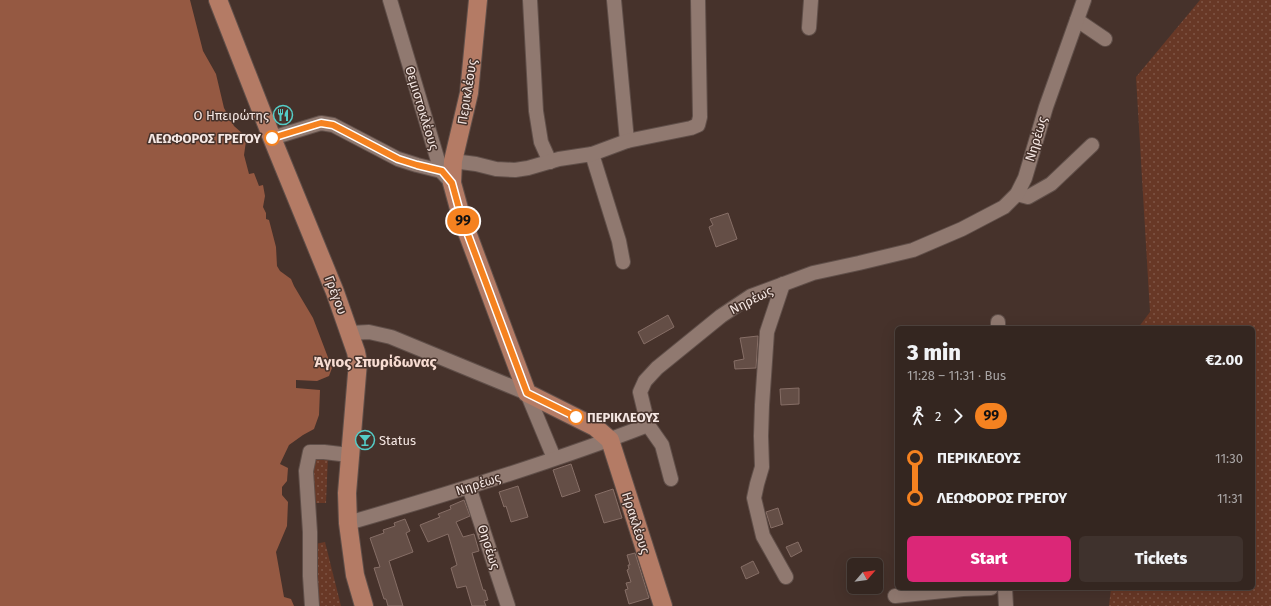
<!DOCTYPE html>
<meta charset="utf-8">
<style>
:root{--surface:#342620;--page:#3f322d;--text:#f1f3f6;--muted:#a9a5a5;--line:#4e433e;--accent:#db2777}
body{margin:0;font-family:"Fira Sans",sans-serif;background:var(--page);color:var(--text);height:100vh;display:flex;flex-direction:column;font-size:15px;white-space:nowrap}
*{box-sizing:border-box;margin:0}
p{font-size:13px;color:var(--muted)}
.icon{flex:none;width:22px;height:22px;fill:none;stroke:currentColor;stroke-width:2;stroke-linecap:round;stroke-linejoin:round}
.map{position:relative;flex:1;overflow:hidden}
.drawer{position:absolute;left:895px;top:326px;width:360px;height:264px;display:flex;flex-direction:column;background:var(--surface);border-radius:6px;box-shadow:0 4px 16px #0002,0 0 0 1px var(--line)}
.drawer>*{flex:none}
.badge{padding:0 8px;border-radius:13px;font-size:14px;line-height:26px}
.needle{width:26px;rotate:62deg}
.tools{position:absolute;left:847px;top:558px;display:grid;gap:8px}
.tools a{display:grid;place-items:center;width:36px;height:36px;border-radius:6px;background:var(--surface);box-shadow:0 4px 16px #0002,0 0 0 1px var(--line);font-size:20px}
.map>.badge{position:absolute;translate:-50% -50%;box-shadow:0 0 0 2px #fff}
.legs{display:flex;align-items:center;gap:6px;height:44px;padding:0 12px;font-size:13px}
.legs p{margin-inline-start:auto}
.summary{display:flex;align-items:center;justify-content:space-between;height:68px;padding:0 12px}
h1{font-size:22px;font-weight:800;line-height:30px}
.button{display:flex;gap:8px;margin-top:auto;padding:8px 12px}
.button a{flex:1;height:46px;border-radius:6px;background:var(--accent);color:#fff;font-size:16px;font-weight:800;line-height:46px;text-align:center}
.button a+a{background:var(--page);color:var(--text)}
ul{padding:0 12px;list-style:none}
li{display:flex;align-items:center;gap:14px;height:40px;font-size:15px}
li i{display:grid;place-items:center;width:6px;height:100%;margin:0 5px;background:currentColor}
li i::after{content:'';width:10px;height:10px;margin:-5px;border:3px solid;border-radius:50%;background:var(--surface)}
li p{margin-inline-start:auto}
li:first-child i{background:linear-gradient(#0000 50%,currentColor 0)}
li:last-child i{background:linear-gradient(currentColor 50%,#0000 0)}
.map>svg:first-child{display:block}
.grass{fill:url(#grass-dots)}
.water{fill:#955942}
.building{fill:#644e46;stroke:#866e66}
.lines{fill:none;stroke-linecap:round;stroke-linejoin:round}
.minor-casing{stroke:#604f49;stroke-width:16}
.major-casing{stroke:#604f49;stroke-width:20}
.minor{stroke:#907970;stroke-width:14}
.major{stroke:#b47b65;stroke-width:18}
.line-1-casing{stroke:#fff;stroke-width:9}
.line-1{stroke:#f58220;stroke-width:6}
.stop-1-dot{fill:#fff;stroke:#f58220;stroke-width:2}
.labels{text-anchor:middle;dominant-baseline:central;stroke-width:3;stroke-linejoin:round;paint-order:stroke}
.street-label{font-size:13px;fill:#f5e7e3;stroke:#46322b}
.poi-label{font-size:13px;fill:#f5e7e3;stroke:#46322b;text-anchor:end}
.stop-label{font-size:13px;font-weight:bold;fill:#f5e7e3;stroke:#46322b;text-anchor:end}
.quarter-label{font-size:15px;font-weight:bold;fill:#f7dcd2;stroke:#46322b}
</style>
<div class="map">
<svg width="1271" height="606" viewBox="0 0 1271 606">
<defs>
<pattern id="grass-dots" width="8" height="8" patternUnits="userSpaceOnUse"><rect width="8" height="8" fill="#683826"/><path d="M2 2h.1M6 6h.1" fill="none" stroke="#7e5545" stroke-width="1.8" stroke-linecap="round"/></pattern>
</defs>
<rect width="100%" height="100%" fill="#46322b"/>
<g class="grass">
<path d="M1200,0H1271V606H1109L1111,588H1253V328H1138L1150,312L1136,77Z"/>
<path d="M316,453L328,456L326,503H313L312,476Z"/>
<path d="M325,542L341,606H316L315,544Z"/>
</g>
<path class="water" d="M0,0H190L203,51L216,74L224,108L234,126L243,134L246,141L244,155L249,174L254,173L259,186L263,185L265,196L263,207L266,213V219L269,220L276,247L277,266L280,271L291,279L294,286L313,318L332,368L329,376L317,381L296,380V388L320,390L319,415L314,429L303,435L289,445L280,464L288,468L287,481L282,487V495L288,502L287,526L276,552L284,597L291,599L294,606H0Z"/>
<g class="building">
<path d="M728,213L737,239L716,247L709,227L713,225L710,219Z"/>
<path d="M668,315L674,327L644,344L638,332Z"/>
<path d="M758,336L756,368L735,369L734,361L744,359L740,338Z"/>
<path d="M799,388V404L781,405L780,389Z"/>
<path d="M571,464L580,491L562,497L553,470Z"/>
<path d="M518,486L528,517L511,522L506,506L504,507L499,492Z"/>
<path d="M613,489L622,518L604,523L595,495Z"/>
<path d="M464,500L470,516L456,522L463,537L474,534L479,551L472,553L483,590H485L488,600L484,601L486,606H472L466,586L457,588L451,568L457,565L448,534L428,542L420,525L440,517L438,514L451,509L450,506Z"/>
<path d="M778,508L783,524L771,528L766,512Z"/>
<path d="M405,519L410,531L406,533L413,552L389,561L403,606H388L386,599H384L374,568L380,567L370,538L384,533L383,530L395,526L394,523Z"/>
<path d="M798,542L802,551L791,557L786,547Z"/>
<path d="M635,553L649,598L629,604L625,590L628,589L626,583L631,582L627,570L629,569L628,565H630L627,555Z"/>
<path d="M753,561L759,573L746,579L741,567Z"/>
</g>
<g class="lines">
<defs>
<g id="minor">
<path d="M390,0L441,171L452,183"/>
<path d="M530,0L536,111L541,142L550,162"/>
<path d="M614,0L627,141"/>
<path d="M1077,20L1105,39"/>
<path d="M809,28L811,0"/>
<path d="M272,138L321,123L333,125L398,159L417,165L441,171"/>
<path d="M592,154L619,241L623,262"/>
<path d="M453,161L476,164L496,169L515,170L528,168L559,159L592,154L627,141L691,128L698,125L700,117L698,0"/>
<path d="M1017,194L1028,197L1051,184L1092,145"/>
<path d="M783,284L767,332L762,405L761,436L762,467L757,484L754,498L763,536L786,577"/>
<path d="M998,322V328"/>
<path d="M350,333L369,332L391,337L527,393L554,458"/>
<path d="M671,479L662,445L648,425L640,392L645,381L657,368L721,316L751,296L813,273L859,263L913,250L962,229L1004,207L1017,194L1025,178L1046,107L1084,0"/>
<path d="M469,487L508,606"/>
<path d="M348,523C449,494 550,463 648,425"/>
<path d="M1005,588L1006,606"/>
<path d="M895,596L963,589L991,588"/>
<path d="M312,606L310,576V532L306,471L310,452H324L349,455"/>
</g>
<g id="major">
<path d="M218,0L272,138L335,292L356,352L358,362L347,493L348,523L355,575L364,606"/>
<path d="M478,0L469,93L453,161L452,183L461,216L527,393L595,427L610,440L663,606"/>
</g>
</defs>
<use href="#minor" class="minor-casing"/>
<use href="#major" class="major-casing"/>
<use href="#minor" class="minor"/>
<use href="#major" class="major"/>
</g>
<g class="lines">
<defs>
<path id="line-1" d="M272,138L321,123L333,125L398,159L417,165L442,171L452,183L461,216L527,393L576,417"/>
</defs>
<use href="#line-1" class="line-1-casing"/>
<use href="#line-1" class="line-1"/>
</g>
<defs>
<symbol id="restaurant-ring" viewBox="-11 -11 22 22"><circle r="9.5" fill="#46322b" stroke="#54cdc7" stroke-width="1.5"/><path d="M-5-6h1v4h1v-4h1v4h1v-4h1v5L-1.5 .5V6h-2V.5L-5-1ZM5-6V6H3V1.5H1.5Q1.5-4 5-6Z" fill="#54cdc7"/></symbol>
<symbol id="bar-ring" viewBox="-11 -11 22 22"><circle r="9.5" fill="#46322b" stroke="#54cdc7" stroke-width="1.5"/><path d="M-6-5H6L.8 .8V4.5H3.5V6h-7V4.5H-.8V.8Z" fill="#54cdc7"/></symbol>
</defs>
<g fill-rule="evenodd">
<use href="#restaurant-ring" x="272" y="104" width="22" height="22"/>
<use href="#bar-ring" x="354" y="429" width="22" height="22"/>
</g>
<g class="stop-1-dot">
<circle cx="272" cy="138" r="7"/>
<circle cx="576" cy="417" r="7"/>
</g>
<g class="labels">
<g class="street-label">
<text transform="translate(467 92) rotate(-81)">Περικλέους</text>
<text transform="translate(422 108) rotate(73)">Θεμιστοκλέους</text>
<text transform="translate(1036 139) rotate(-73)">Νηρέως</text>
<text transform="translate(336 295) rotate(69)">Γρέγου</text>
<text transform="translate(751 300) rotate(-27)">Νηρέως</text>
<text transform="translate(478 484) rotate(-18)">Νηρέως</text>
<text transform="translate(636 523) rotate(72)">Ηρακλέους</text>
<text transform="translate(489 547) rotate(72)">Θησέως</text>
</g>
<g class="poi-label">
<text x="269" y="115">Ο Ηπειρώτης</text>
<text x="379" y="440" text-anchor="start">Status</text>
</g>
<g class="stop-label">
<text x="261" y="138">ΛΕΩΦΟΡΟΣ ΓΡΕΓΟΥ</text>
<text x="587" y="417" text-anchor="start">ΠΕΡΙΚΛΕΟΥΣ</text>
</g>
<g class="quarter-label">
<text x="375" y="362">Άγιος Σπυρίδωνας</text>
</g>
</g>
</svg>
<div class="tools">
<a><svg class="needle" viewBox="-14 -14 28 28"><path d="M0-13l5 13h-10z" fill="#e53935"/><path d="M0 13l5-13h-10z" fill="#a9a5a5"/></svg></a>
</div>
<b class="badge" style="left:463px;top:221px;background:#f58220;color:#111">99</b>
<section class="drawer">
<div class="summary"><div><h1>3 min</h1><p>11:28 – 11:31 · Bus</p></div><b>€2.00</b></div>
<div class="legs"><svg class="icon" aria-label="walk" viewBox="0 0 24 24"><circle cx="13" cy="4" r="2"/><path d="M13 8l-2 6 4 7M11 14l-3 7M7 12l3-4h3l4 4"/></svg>2<svg class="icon" aria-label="forward" viewBox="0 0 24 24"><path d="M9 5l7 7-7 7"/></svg><b class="badge" style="background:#f58220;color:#111">99</b></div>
<ul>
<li><i style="color:#f58220"></i><b>ΠΕΡΙΚΛΕΟΥΣ</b><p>11:30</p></li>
<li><i style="color:#f58220"></i><b>ΛΕΩΦΟΡΟΣ ΓΡΕΓΟΥ</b><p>11:31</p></li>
</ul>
<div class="button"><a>Start</a><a>Tickets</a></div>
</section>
</div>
